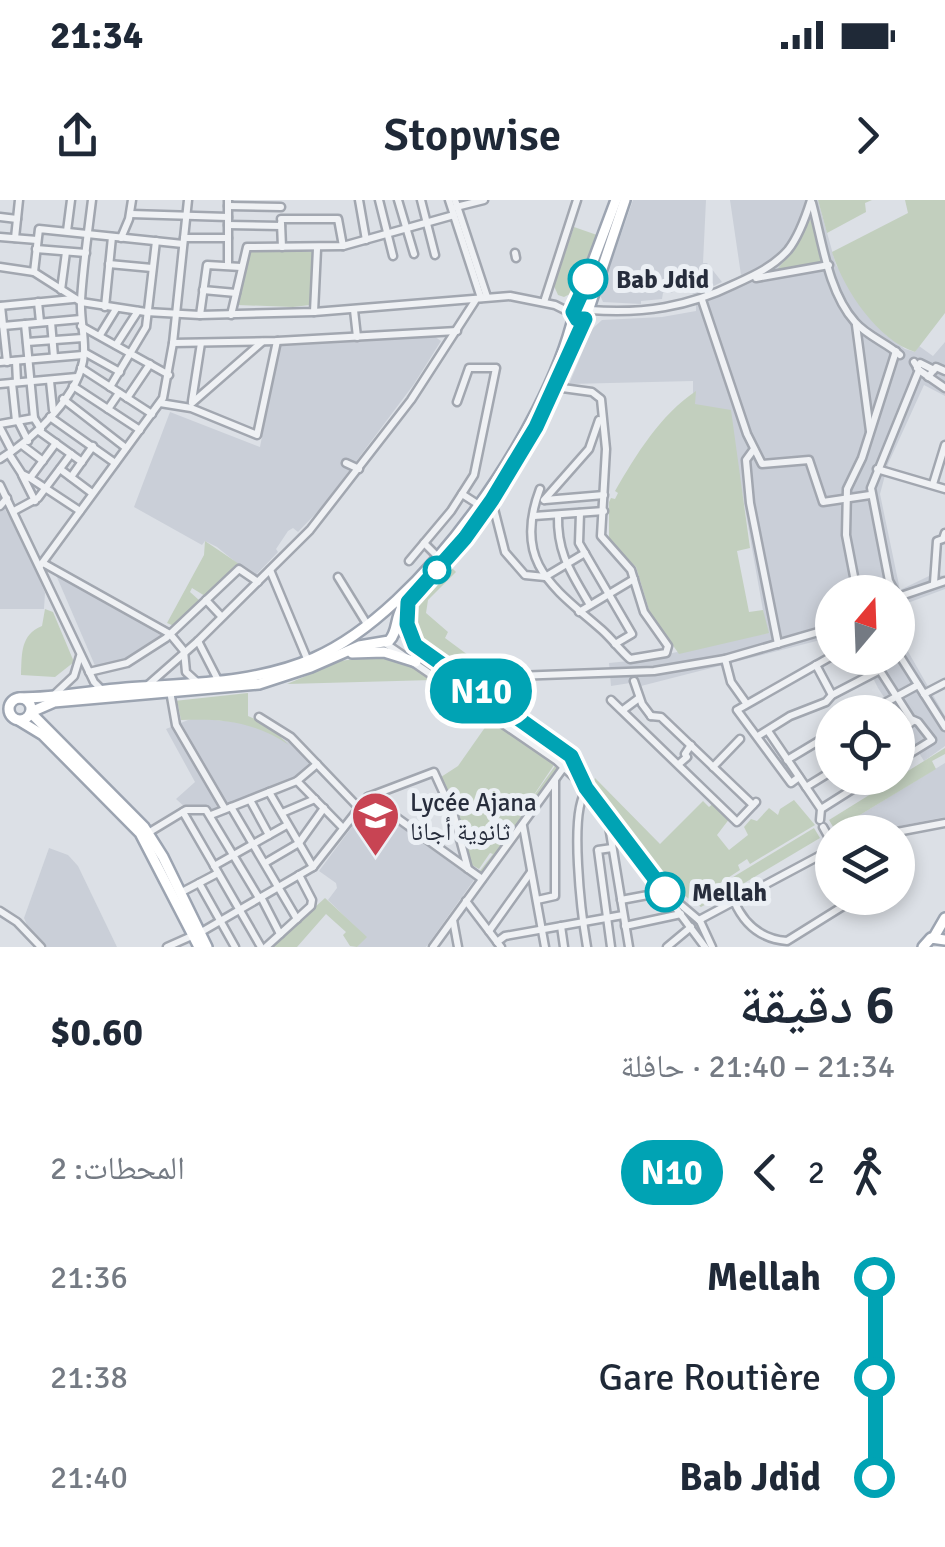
<!DOCTYPE html>
<html lang="ar">
<meta charset="utf-8">
<style>
:root{--surface:#fff;--page:#f2f2f3;--text:#1f2937;--muted:#747a83}
body{margin:0;font-family:Signika,"Noto Naskh Arabic",sans-serif;background:var(--page);color:var(--text);direction:rtl;height:100vh;display:flex;flex-direction:column;font-size:38px;white-space:nowrap}
*{box-sizing:border-box;margin:0}
p{font-size:32px;color:var(--muted)}
.icon{flex:none;width:55px;height:55px;fill:none;stroke:currentColor;stroke-width:2;stroke-linecap:round;stroke-linejoin:round}
.map{position:relative;height:747px;overflow:hidden;direction:ltr}
.side{display:flex;flex-direction:column;background:var(--surface);flex:1}
.side>*{flex:none}
.badge{padding:0 20px;border-radius:32px;font-size:35px;line-height:65px}
.needle{width:65px;rotate:19deg}
.tools{position:absolute;left:815px;top:375px;display:grid;gap:20px}
.tools a{display:grid;place-items:center;width:100px;height:100px;border-radius:50%;background:var(--surface);box-shadow:0 5px 15px #0003;font-size:50px}
.map>.badge{position:absolute;translate:-50% -50%;box-shadow:0 0 0 5px #fff}
.legs{display:flex;align-items:center;gap:15px;height:110px;padding:0 50px;font-size:32px}
.legs p{margin-inline-start:auto}
.summary{display:flex;align-items:center;justify-content:space-between;height:170px;padding:0 50px}
h1{font-size:55px;font-weight:600;line-height:75px}
ul{padding:0 50px;list-style:none}
li{display:flex;align-items:center;gap:35px;height:100px;font-size:38px}
li i{display:grid;place-items:center;width:15px;height:100%;margin:0 12px;background:currentColor}
li i::after{content:'';width:25px;height:25px;margin:-12px;border:8px solid;border-radius:50%;background:var(--surface)}
li p{margin-inline-start:auto}
li:first-child i{background:linear-gradient(#0000 50%,currentColor 0)}
li:last-child i{background:linear-gradient(currentColor 50%,#0000 0)}
.status{display:flex;justify-content:space-between;align-items:center;height:70px;padding:0 50px;background:var(--surface);direction:ltr}
.status svg{height:28px;fill:currentColor}
header{display:flex;justify-content:space-between;align-items:center;height:130px;padding:0 50px;background:var(--surface);font-size:45px;font-weight:600}
.map>svg:first-child{display:block}
.built{fill:#cacfd8}
.green{fill:#c2cfbe}
.lines{fill:none;stroke-linecap:round;stroke-linejoin:round}
.minor-casing{stroke:#a2a7b0;stroke-width:11}
.major-casing{stroke:#9ca4b1;stroke-width:14}
.minor{stroke:#eff1f4;stroke-width:6}
.major{stroke:#fff;stroke-width:9}
.line-1-casing{stroke:#fff;stroke-width:22}
.line-1{stroke:#00a3b4;stroke-width:15}
.stop-1-dot{fill:#fff;stroke:#00a3b4;stroke-width:5}
.labels{text-anchor:middle;dominant-baseline:central;stroke-width:10;stroke-linejoin:round;paint-order:stroke}
.stop-label{font-size:25px;font-weight:bold;fill:#272d3c;stroke:#ebeff4;text-anchor:start}
.poi-label{font-size:25px;fill:#272d3c;stroke:#ebeff4;text-anchor:start}
</style>
<div class="status"><b>21:34</b><svg viewBox="0 0 49 12"><path d="M0 12V9h3v3zM5 12V6h3v6zM10 12V3h3v9zM15 12V0h3v12zM26 1h20v11H26zM47 4h2v5h-2z"/></svg></div>
<header><svg class="icon" aria-label="forward" viewBox="0 0 24 24"><path d="M9 5l7 7-7 7"/></svg>Stopwise<svg class="icon" aria-label="share" viewBox="0 0 24 24"><path d="M12 15V3M7 8l5-5 5 5M5 13v7h14v-7"/></svg></header>
<div class="map">
<svg width="945" height="747" viewBox="0 0 945 747">
<rect width="100%" height="100%" fill="#dce0e6"/>
<g class="built">
<path d="M633,0H706L703,63H707L722,82L696,95L681,88L674,89L672,93H663L662,99L641,101V104L603,102L600,95Z"/>
<path d="M730,0H818L836,65L886,135L905,149L915,152L919,146L933,156L945,142V196L924,185L888,264L880,294L900,390L929,376L938,375L945,376V389L905,404L906,420L898,423V392H832V437L641,486L647,504L655,514L650,520L639,509L630,483L611,486L609,463L639,460L767,433L728,213L693,207V181L569,184L592,129L602,120L662,117L696,111V98L741,75Z"/>
<path d="M434,136L441,141L414,184L322,307L298,332L293,328L288,331L276,349L278,352L254,377L217,347L205,341L202,345L134,307L170,212L260,247L279,145Z"/>
<path d="M4,308L20,334L45,393L44,409H0V312Z"/>
<path d="M56,375L164,435L127,460L96,468Z"/>
<path d="M898,434L945,516V546L924,561L898,519V512H894L878,488L863,458H898Z"/>
<path d="M193,518L247,523L265,530L290,543L309,564L294,578L213,611L186,608L176,599L195,582L166,529Z"/>
<path d="M945,563V617L869,632H832Z"/>
<path d="M369,604L474,680L426,747H357L366,737L328,700L337,688L336,683L319,671Z"/>
<path d="M49,648L68,655L78,666L117,747H47L27,725L24,718Z"/>
</g>
<g class="green">
<path d="M818,0H872L865,3L866,12L827,33Z"/>
<path d="M905,0H945V113L915,152C877,140 843,88 832,52L908,13Z"/>
<path d="M813,20L825,63L776,71L796,46L809,21Z"/>
<path d="M574,27L597,35L572,93L564,97L558,95L554,86Z"/>
<path d="M249,49L314,52L310,105L293,107L237,105Z"/>
<path d="M696,191L695,204L731,210L750,348L737,351L749,412L763,410L769,433L679,454L650,413L636,367L609,341V302L611,298L615,299L618,293L615,291C636,255 660,215 696,191Z"/>
<path d="M205,341L242,366L237,367L205,396L192,388L190,392L200,401L174,426L167,423L204,355Z"/>
<path d="M452,368L456,372L428,400L426,413L448,432L445,438L472,458L466,467C443,463 421,444 412,422L417,401Z"/>
<path d="M45,409L53,412L74,462L55,477L21,475C22,454 20,435 42,426Z"/>
<path d="M372,456L409,464L433,480L287,484L341,461Z"/>
<path d="M248,493V516L268,525L289,545C251,520 220,519 181,520L178,505L174,504V501Z"/>
<path d="M477,510L554,565L525,608L555,566L559,570L483,673L479,672L493,654L490,653L479,669L472,665L458,615L441,577L458,566L486,526L474,517Z"/>
<path d="M945,548V554L932,561L936,569L835,630L829,620Z"/>
<path d="M595,578L660,644L703,601L709,607L715,602L730,618L717,635L729,650L748,635L744,627L751,619L757,621L769,608L778,615L780,609L794,600L815,625L750,664L747,659L738,665L740,670L717,685L723,695L701,707C654,678 625,630 593,586Z"/>
<path d="M814,628L820,638L726,694L720,685Z"/>
<path d="M325,698L367,737L357,747L350,746L343,735L346,732L326,714L297,747H271Z"/>
</g>
<g class="lines">
<defs>
<g id="minor">
<path d="M228,0V65"/>
<path d="M359,0L366,40"/>
<path d="M379,0L393,56"/>
<path d="M398,0L414,54"/>
<path d="M421,0L435,55"/>
<path d="M449,0L481,98"/>
<path d="M455,0L487,97"/>
<path d="M812,3C822,40 828,92 855,122C867,136 887,143 900,155"/>
<path d="M228,6L281,7"/>
<path d="M456,7L484,0"/>
<path d="M131,14L228,17"/>
<path d="M0,17L17,19"/>
<path d="M281,19H338L343,46"/>
<path d="M281,23L282,47"/>
<path d="M228,25L281,26"/>
<path d="M67,31L71,0"/>
<path d="M0,37L37,40"/>
<path d="M15,38L19,0"/>
<path d="M121,38L129,19L132,0"/>
<path d="M184,38H228"/>
<path d="M36,49L86,53"/>
<path d="M515,53L516,58"/>
<path d="M109,64L152,68"/>
<path d="M0,67L34,72L81,102L146,112L200,115L314,112L510,96L555,105L573,114"/>
<path d="M34,72L39,29L183,44"/>
<path d="M756,78L829,65"/>
<path d="M61,90L66,52"/>
<path d="M203,90L236,93"/>
<path d="M702,100L747,234L762,264L809,260L823,302L870,295"/>
<path d="M38,102L40,122"/>
<path d="M544,102L577,0"/>
<path d="M0,106L73,99"/>
<path d="M1,106L7,162"/>
<path d="M105,107L112,37"/>
<path d="M354,110L357,137"/>
<path d="M590,110C643,114 688,107 735,84C755,75 774,66 788,50C799,36 806,16 811,0"/>
<path d="M314,112L317,49"/>
<path d="M200,115L207,65L241,67"/>
<path d="M231,115L247,47L343,46L454,15"/>
<path d="M51,122L54,157"/>
<path d="M25,124L34,218"/>
<path d="M856,125L870,231"/>
<path d="M3,126L81,119"/>
<path d="M81,126L169,175"/>
<path d="M100,135L116,109"/>
<path d="M27,142L83,138"/>
<path d="M173,143L277,141L457,131"/>
<path d="M116,145L138,111"/>
<path d="M84,152L120,172"/>
<path d="M16,161L17,182"/>
<path d="M0,162L83,155"/>
<path d="M914,162L919,170L945,188"/>
<path d="M81,168L152,214"/>
<path d="M917,168L920,163L934,170"/>
<path d="M928,177L936,167L945,171"/>
<path d="M50,181L53,210"/>
<path d="M12,183L16,221"/>
<path d="M0,184L77,177"/>
<path d="M73,186L140,230"/>
<path d="M110,187L146,127L156,41"/>
<path d="M127,198L150,164"/>
<path d="M63,199L126,248"/>
<path d="M192,201L201,143"/>
<path d="M160,203L191,208L257,235L277,141"/>
<path d="M192,203L262,142"/>
<path d="M108,209L119,193"/>
<path d="M50,217L115,263"/>
<path d="M18,221L28,241"/>
<path d="M0,224L34,218L41,229"/>
<path d="M0,228L12,251"/>
<path d="M39,231L82,262"/>
<path d="M22,245L43,261"/>
<path d="M754,249L746,260L750,303L778,444"/>
<path d="M9,254L22,274L30,278L56,243"/>
<path d="M0,259C33,239 81,195 84,154C85,136 80,118 81,100C83,66 88,33 92,0"/>
<path d="M346,263L359,269"/>
<path d="M60,269L92,293"/>
<path d="M877,269L945,289"/>
<path d="M22,275L35,301"/>
<path d="M71,277L93,246"/>
<path d="M30,278L80,311"/>
<path d="M933,284L945,245"/>
<path d="M0,285L94,482L101,489"/>
<path d="M540,289C512,363 554,388 602,430C612,439 620,450 630,459L666,453L668,446L644,412L631,370L601,336L606,249L601,199L592,192L555,187"/>
<path d="M462,294L479,305"/>
<path d="M544,300L589,249L599,220"/>
<path d="M545,300L604,295"/>
<path d="M492,301L505,352L525,375L545,377L585,353"/>
<path d="M0,306L7,298"/>
<path d="M14,311L38,298L71,254"/>
<path d="M580,313L579,343L632,434L615,444"/>
<path d="M558,315C557,354 571,372 590,405"/>
<path d="M534,316L604,311"/>
<path d="M424,343L437,356"/>
<path d="M409,361L451,311L474,275L496,168H469L457,202"/>
<path d="M43,363L170,434L184,451L186,472L197,482"/>
<path d="M40,366L163,198L173,143L188,0"/>
<path d="M270,370L308,461"/>
<path d="M338,377L367,424"/>
<path d="M934,383L937,341L943,339L945,333"/>
<path d="M857,392L846,335L847,289L862,258L896,151"/>
<path d="M895,392L889,381L871,288L919,170"/>
<path d="M898,397L945,381"/>
<path d="M206,400L221,416"/>
<path d="M579,412L634,379"/>
<path d="M396,428L565,550"/>
<path d="M198,441L218,480"/>
<path d="M385,443L557,561"/>
<path d="M898,453L945,527"/>
<path d="M872,458L911,519L918,522L932,540L898,561"/>
<path d="M725,459L731,482L746,503"/>
<path d="M816,465L832,495"/>
<path d="M89,472L127,463L166,438L239,369L258,382"/>
<path d="M463,478L654,471L725,459L832,428"/>
<path d="M634,481L642,504L651,516"/>
<path d="M148,485L198,441L310,330L411,200L475,101"/>
<path d="M170,491L176,525L225,609"/>
<path d="M55,494L74,476L80,456"/>
<path d="M924,494L945,483"/>
<path d="M611,500L737,622L756,602"/>
<path d="M623,510L639,498"/>
<path d="M868,512L918,485"/>
<path d="M651,516L661,517L753,605"/>
<path d="M259,517L291,537L358,607"/>
<path d="M768,531L821,609L820,620"/>
<path d="M898,532L913,521"/>
<path d="M758,536L790,516L826,502L832,495L880,470"/>
<path d="M571,556L583,583"/>
<path d="M787,560L832,533"/>
<path d="M558,562L586,588L705,747"/>
<path d="M680,563L687,557L685,554L691,545"/>
<path d="M713,567L740,539"/>
<path d="M799,577L791,583L737,510L832,456"/>
<path d="M297,581L343,628"/>
<path d="M806,587L832,571"/>
<path d="M587,590C568,609 582,718 587,747"/>
<path d="M269,592L313,667"/>
<path d="M368,597L482,679"/>
<path d="M250,600L269,635"/>
<path d="M231,607L297,719"/>
<path d="M821,609L870,578"/>
<path d="M183,612L261,747"/>
<path d="M282,613L315,599"/>
<path d="M211,615L297,581L317,564"/>
<path d="M608,620L629,747"/>
<path d="M523,626L545,747"/>
<path d="M823,627L832,643"/>
<path d="M897,632L945,623"/>
<path d="M148,633L186,610H206L259,698"/>
<path d="M265,663L299,643L324,608"/>
<path d="M214,666L287,625"/>
<path d="M218,673L199,683L235,747"/>
<path d="M180,693L199,683"/>
<path d="M261,697L280,734"/>
<path d="M674,699L700,721L712,747"/>
<path d="M537,700L555,696V581"/>
<path d="M621,700L664,692"/>
<path d="M466,701L501,747"/>
<path d="M734,701C744,724 761,739 787,741L856,698"/>
<path d="M0,711L17,722L41,747"/>
<path d="M453,720L458,747"/>
<path d="M699,720L832,649"/>
<path d="M561,726L564,747"/>
<path d="M625,726L681,714"/>
<path d="M489,731L531,672"/>
<path d="M497,742L505,736L623,715"/>
<path d="M167,747L203,731L313,667L368,597L434,572L454,616L468,669"/>
<path d="M266,747L311,706L312,700L299,675"/>
<path d="M433,747L564,567"/>
<path d="M611,747L598,650L612,648"/>
<path d="M667,747L691,727"/>
</g>
<g id="major">
<path d="M577,104L616,0"/>
<path d="M589,108L625,0"/>
<path d="M408,404L407,424L415,445"/>
<path d="M352,453L384,452L416,462"/>
<circle cx="20" cy="509" r="11"/>
<path d="M20,498C56,498 91,491 126,488C189,483 255,484 314,458C422,411 547,229 574,115"/>
<path d="M31,512L54,502L259,484L311,467L359,446L389,441C398,432 395,419 402,408C428,378 457,351 479,319C524,256 552,188 585,119"/>
<path d="M31,513L144,627L163,657L207,747"/>
<path d="M20,521L43,535L140,633L199,747"/>
<path d="M934,737L945,718"/>
<path d="M923,747L931,738L945,740"/>
</g>
</defs>
<use href="#minor" class="minor-casing"/>
<use href="#major" class="major-casing"/>
<use href="#minor" class="minor"/>
<use href="#major" class="major"/>
</g>
<g class="lines">
<defs>
<path id="line-1" d="M588,79L573,112L577,119H585L536,227L492,300L465,338L408,402L407,424L415,445L571,556L586,588L665,692"/>
</defs>
<use href="#line-1" class="line-1-casing"/>
<use href="#line-1" class="line-1"/>
</g>
<defs>
<symbol id="university-pin" viewBox="-11 -11 22 30"><path d="M0 17L-7.5 6A9.5 9.5 0 1 1 7.5 6Z" fill="#c84453" stroke="#ebeff4"/><path d="M0-5L7-2L0 1L-7-2ZM-4 1L0 2.5L4 1V4Q0 6-4 4Z" fill="#fff"/></symbol>
</defs>
<g fill-rule="evenodd">
<use href="#university-pin" x="348" y="588" width="55" height="75"/>
</g>
<g class="stop-1-dot">
<circle cx="588" cy="79" r="18"/>
<circle cx="437" cy="370" r="12"/>
<circle cx="665" cy="692" r="18"/>
</g>
<g class="labels">
<g class="stop-label">
<text x="616" y="79">Bab Jdid</text>
<text x="692" y="692">Mellah</text>
</g>
<g class="poi-label">
<text x="410" y="602">Lycée Ajana<tspan x="410" dy="29">ثانوية أجانا</tspan></text>
</g>
</g>
</svg>
<div class="tools">
<a><svg class="needle" viewBox="-14 -14 28 28"><path d="M0-13l5 13h-10z" fill="#e53935"/><path d="M0 13l5-13h-10z" fill="#747a83"/></svg></a>
<a><svg class="icon" aria-label="locate" viewBox="0 0 24 24"><circle cx="12" cy="12" r="6"/><path d="M12 2v4M12 18v4M2 12h4M18 12h4"/></svg></a>
<a><svg class="icon" aria-label="layers" viewBox="0 0 24 24"><path d="M12 4l9 5-9 5-9-5zM3 14l9 5 9-5"/></svg></a>
</div>
<b class="badge" style="left:481px;top:491px;background:#00a3b4;color:#fff">N10</b>
</div>
<section class="side">
<div class="summary"><div><h1>6 دقيقة</h1><p>21:34 – 21:40 · حافلة</p></div><b>$0.60</b></div>
<div class="legs"><svg class="icon" aria-label="walk" viewBox="0 0 24 24"><circle cx="13" cy="4" r="2"/><path d="M13 8l-2 6 4 7M11 14l-3 7M7 12l3-4h3l4 4"/></svg>2<svg class="icon" aria-label="back" viewBox="0 0 24 24"><path d="M15 5l-7 7 7 7"/></svg><b class="badge" style="background:#00a3b4;color:#fff">N10</b><p>المحطات: 2</p></div>
<ul>
<li><i style="color:#00a3b4"></i><b>Mellah</b><p>21:36</p></li>
<li><i style="color:#00a3b4"></i><span>Gare Routière</span><p>21:38</p></li>
<li><i style="color:#00a3b4"></i><b>Bab Jdid</b><p>21:40</p></li>
</ul>
</section>
